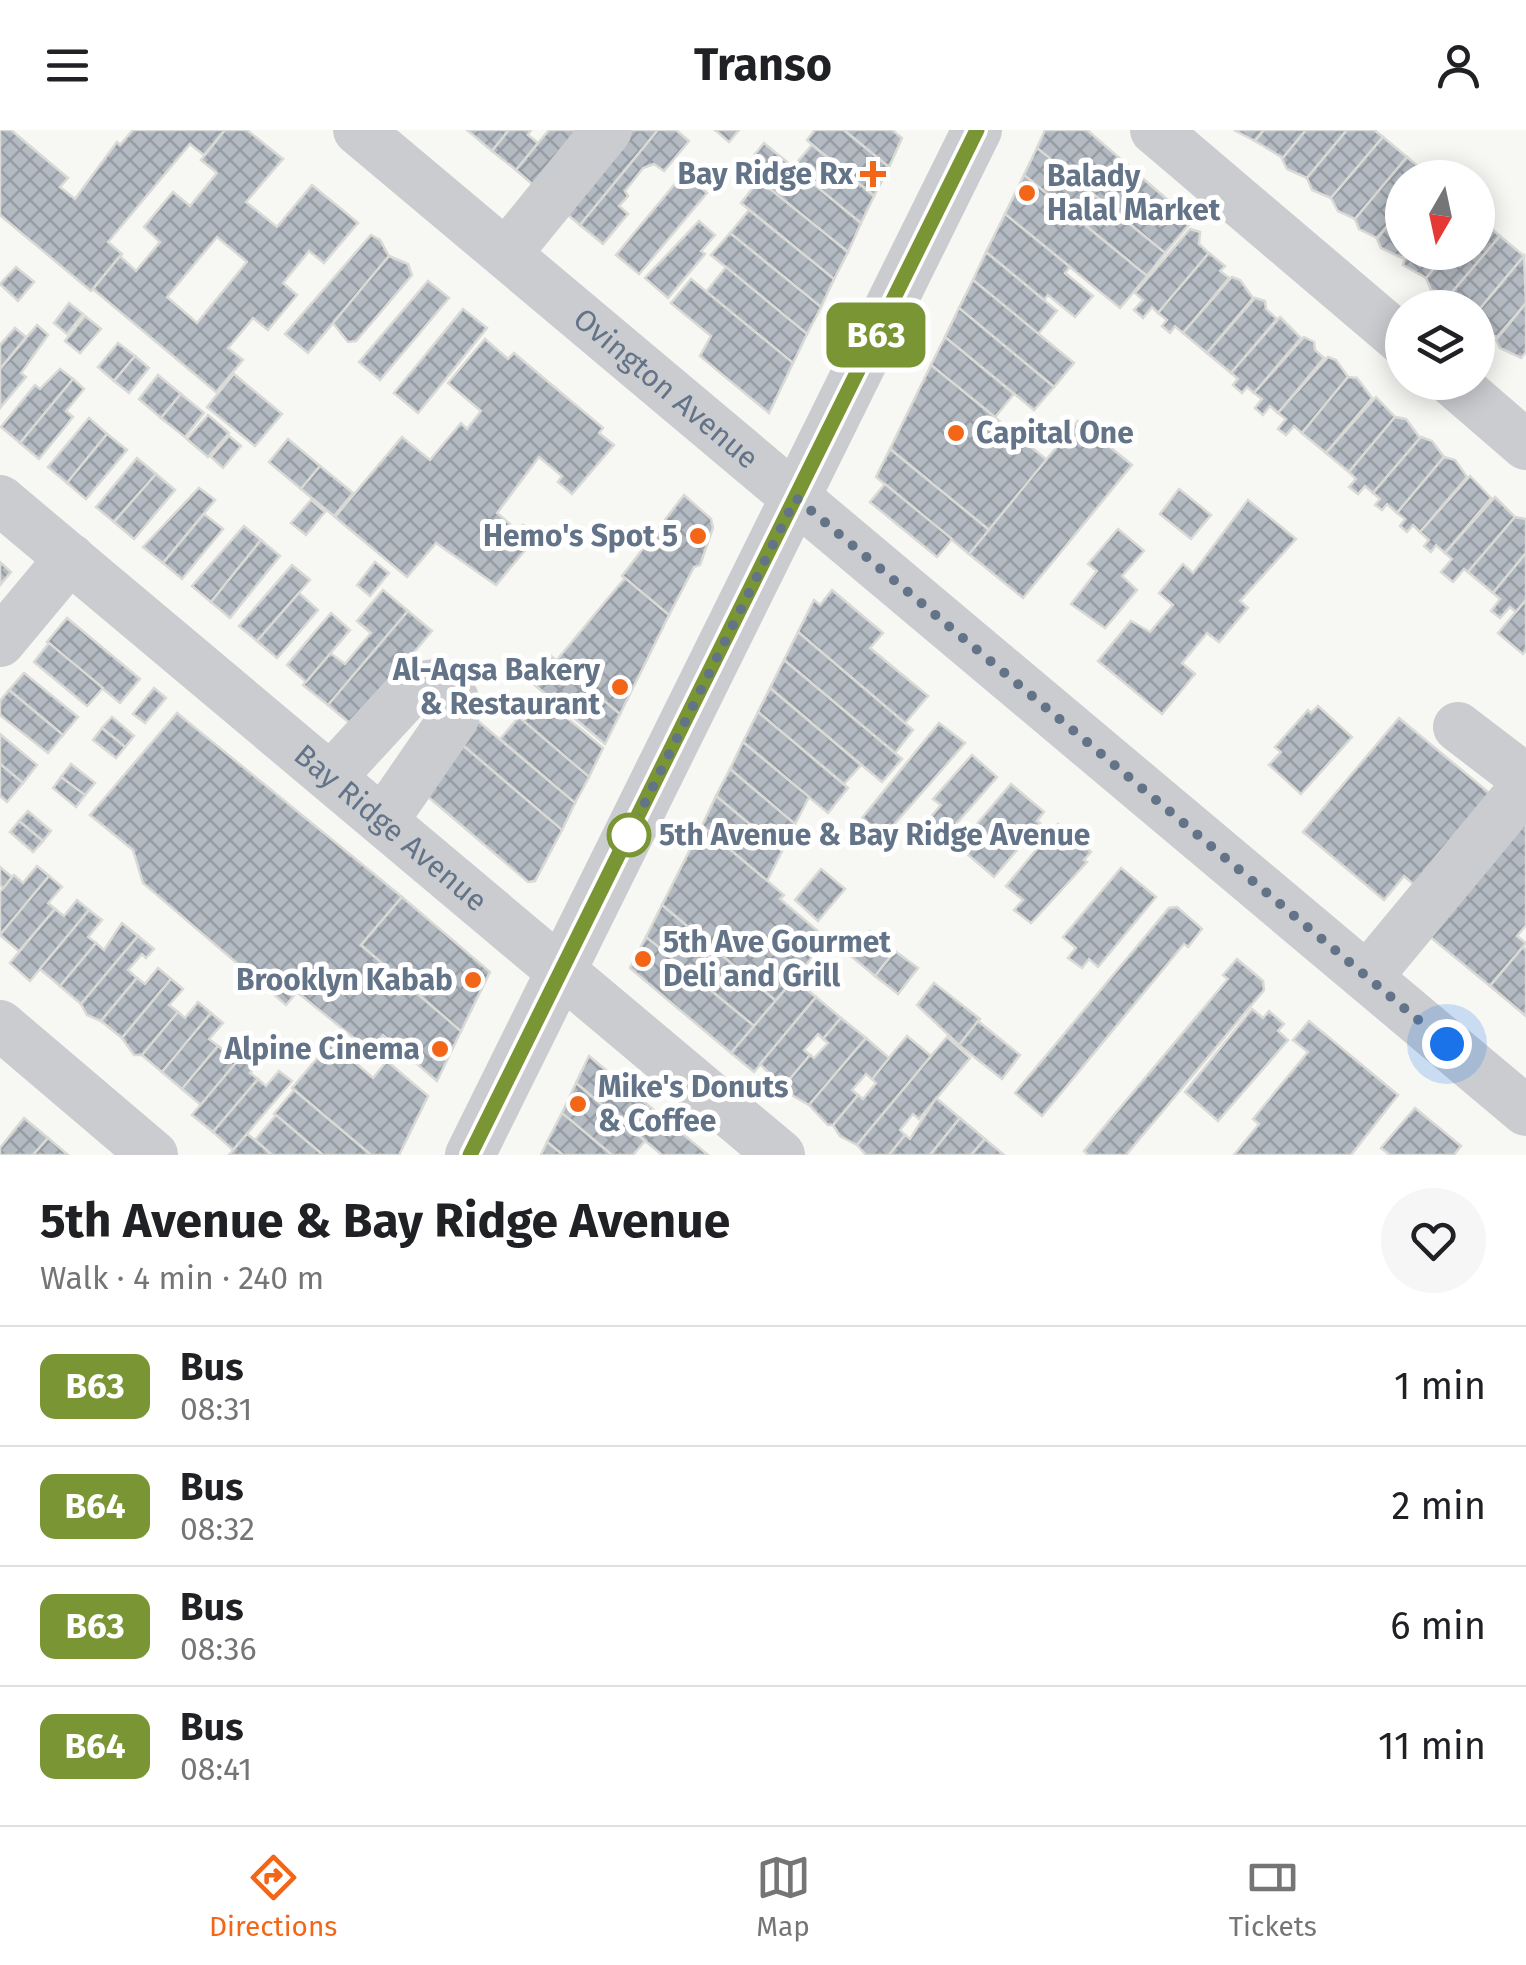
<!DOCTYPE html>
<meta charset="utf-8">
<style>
:root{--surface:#fff;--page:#f6f6f6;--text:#202124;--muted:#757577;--line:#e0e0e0;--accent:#f36618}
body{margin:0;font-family:"Fira Sans",sans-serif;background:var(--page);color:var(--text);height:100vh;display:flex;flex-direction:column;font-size:38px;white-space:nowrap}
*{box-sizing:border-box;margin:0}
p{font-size:32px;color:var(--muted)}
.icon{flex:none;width:55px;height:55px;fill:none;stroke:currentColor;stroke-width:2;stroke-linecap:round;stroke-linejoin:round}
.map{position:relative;height:1025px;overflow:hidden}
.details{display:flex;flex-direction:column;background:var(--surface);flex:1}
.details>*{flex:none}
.badge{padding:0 20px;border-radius:15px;font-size:35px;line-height:65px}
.needle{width:65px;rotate:189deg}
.tools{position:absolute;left:1385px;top:30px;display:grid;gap:20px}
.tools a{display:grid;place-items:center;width:110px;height:110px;border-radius:50%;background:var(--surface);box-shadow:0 5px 25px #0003;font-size:50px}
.you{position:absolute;width:50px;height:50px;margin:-25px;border:8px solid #fff;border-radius:50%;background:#1a73e8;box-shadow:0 0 0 15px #1a73e833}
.map>.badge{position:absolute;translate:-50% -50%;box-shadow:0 0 0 5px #fff}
.round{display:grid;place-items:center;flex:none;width:105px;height:105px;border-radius:52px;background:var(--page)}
.headline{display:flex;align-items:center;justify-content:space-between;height:170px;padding:0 40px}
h1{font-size:48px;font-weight:700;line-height:75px}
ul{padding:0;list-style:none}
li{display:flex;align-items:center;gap:30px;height:120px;padding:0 40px;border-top:2px solid var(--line)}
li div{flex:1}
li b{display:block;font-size:38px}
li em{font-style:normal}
li .badge{min-width:110px;font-weight:700;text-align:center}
header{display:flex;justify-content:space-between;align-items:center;height:130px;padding:0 40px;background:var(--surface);font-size:45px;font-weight:700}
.tabs{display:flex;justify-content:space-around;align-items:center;height:140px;border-top:2px solid var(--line);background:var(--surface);font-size:28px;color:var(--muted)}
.tabs a{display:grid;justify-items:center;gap:5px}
.tabs .selected{color:var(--accent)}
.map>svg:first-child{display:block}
.building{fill:url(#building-cross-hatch);stroke:#d9d9d6;stroke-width:2.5;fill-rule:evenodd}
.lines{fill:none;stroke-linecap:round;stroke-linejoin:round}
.minor{stroke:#caccd0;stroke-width:50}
.line-casing{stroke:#fff;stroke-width:22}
.line{stroke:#799534;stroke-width:15}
.walk{stroke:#637388;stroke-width:10;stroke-dasharray:0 18}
.poi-dot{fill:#f36618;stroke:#fff;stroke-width:4}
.stop-dot{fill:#fff;stroke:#799534;stroke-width:5}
.labels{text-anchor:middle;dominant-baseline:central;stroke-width:10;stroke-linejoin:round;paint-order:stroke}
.poi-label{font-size:30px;font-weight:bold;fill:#637388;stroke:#fff;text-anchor:end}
.street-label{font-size:30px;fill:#637388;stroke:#fff}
.stop-label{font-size:30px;font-weight:bold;fill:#637388;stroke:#fff;text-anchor:start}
</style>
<header><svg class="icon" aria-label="menu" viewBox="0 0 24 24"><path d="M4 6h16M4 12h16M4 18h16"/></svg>Transo<svg class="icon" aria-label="person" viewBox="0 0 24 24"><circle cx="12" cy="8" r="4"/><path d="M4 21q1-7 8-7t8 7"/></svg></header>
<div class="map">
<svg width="1526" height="1025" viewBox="0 0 1526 1025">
<defs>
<pattern id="building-cross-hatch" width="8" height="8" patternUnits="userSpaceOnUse" patternTransform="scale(2.5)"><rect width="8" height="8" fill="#b4bac1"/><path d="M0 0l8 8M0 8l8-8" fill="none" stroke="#969ca3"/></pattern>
</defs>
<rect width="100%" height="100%" fill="#f7f7f4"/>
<g class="building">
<path d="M0,0H11L68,48L60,57L75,69L117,12L120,15L133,0H225L204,25L190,14L108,112L122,124L91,161L0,85Z"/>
<path d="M225,0H247L283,29L246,72L277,97L312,55L358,93L324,133L309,121L283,153L297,165L268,200L253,188L228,218L243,230L216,262L93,159L120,126L136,141L160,112L144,97L173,62L190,76L217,43L201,30ZM217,107L247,132L197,193L167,167Z"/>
<path d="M467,0H509L492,21Z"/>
<path d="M509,0H531L528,5L538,13L516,40L492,21Z"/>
<path d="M549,0H590L539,60L516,40Z"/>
<path d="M618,0H658L580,95L556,75Z"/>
<path d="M658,0H676L689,11L664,41L654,34L643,38L625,61L628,66L619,76L628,84L603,114L580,95Z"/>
<path d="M715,0H739L729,12Z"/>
<path d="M815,0H844L889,37L874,66L807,10Z"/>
<path d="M844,0H892L902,8L889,37Z"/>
<path d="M1045,0H1087L1192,91L1165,123L1037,18Z"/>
<path d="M1234,0H1264L1255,11Z"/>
<path d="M1264,0H1306L1283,28L1255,11Z"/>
<path d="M1306,0H1347L1307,48L1287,39L1282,29Z"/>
<path d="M1347,0H1374L1383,7L1331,68L1312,60L1307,48Z"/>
<path d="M1383,7L1407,27L1355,89L1338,81L1331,68Z"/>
<path d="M764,13L861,93L848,122L744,38Z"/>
<path d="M812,15L874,66L861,93L793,37Z"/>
<path d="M1037,18L1165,123L1147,146L1024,45Z"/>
<path d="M1407,27L1429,46L1402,48V78L1377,108L1359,99L1355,89Z"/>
<path d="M684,43L707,63L639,144L616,125Z"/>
<path d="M1024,45L1147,146L1120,178L1005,84Z"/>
<path d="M759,50L848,122L834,149L741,73Z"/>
<path d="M1402,78V122H1406L1402,128L1381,118L1377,109Z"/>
<path d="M749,80L834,149L821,177L730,103Z"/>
<path d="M1005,84L1070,137L1065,143L1093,166L1075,187L1048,165L1044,170L986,122Z"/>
<path d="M1478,87L1500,106L1448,167L1431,160L1426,148L1447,122H1478Z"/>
<path d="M699,91L715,105L701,121L705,124L668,168L645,148Z"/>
<path d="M1190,99L1200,102L1199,114L1209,123L1158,183L1152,177L1143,188L1134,180L1143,170L1135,163Z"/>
<path d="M730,103L821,177L807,204L711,125Z"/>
<path d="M371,105L380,110L389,126L308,223L285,204Z"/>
<path d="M1500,106L1524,126L1478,181V178H1452L1448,167Z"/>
<path d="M986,122L1057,181L1038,204L973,150Z"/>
<path d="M1406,122H1447L1426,148L1403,135Z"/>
<path d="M1209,123L1225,136L1220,141L1229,148L1183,203L1175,196L1170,203L1162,196L1167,190L1158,183Z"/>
<path d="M389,126L408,134L412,145L356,211L348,212L333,193Z"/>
<path d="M1524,126L1526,173L1497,207L1478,199V181Z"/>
<path d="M16,137L34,152L18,171L0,154Z"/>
<path d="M726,137L807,204L793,233L706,162Z"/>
<path d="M1232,147L1240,150L1253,168L1207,223L1183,203Z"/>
<path d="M691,149L793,233L769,283L700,226L711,206L671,173Z"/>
<path d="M973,150L1074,233L1054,257L959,178Z"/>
<path d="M428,151L449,168L380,250L359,232Z"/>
<path d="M1255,168L1265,171L1266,179L1277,189L1231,243L1207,223Z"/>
<path d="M69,173L83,184L67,204L54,193Z"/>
<path d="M1526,173V222L1521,228L1500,218L1496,210Z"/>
<path d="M959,178L1054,257L1034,280L945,207Z"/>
<path d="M463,179L487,198L418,283L394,263Z"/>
<path d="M85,186L101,199L80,223L65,211Z"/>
<path d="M1280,187L1301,208L1254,263L1247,257L1242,263L1233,255L1238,249L1231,243Z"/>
<path d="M37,195L48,205L21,243L26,247L0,278V239Z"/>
<path d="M15,198L26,207L0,239V215Z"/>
<path d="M945,207L1014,264L995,287L931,235Z"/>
<path d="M1304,207L1314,212L1315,220L1324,228L1278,283L1270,276L1263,285L1255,278L1262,269L1254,263Z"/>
<path d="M485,209L508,229L514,223L603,298L599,303L614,315L572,364L558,352L562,346L539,327L497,383L518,401L523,395L537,406L496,455L436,413L407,447L335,387L402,307L430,330L461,293L467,299L481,281L448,253Z"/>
<path d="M118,213L135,226L114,251L98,237Z"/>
<path d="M135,226L149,238L129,263L114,251Z"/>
<path d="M1328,227L1336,230L1348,247L1302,303L1294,296L1286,305L1278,299L1286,289L1278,283Z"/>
<path d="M931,235L1047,330L989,400L890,319Z"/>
<path d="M60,239L73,249L20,313L1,297L35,255L40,259Z"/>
<path d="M234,244L282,284L255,316L207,277Z"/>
<path d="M158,245L181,264L161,288L139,269Z"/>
<path d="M1348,247L1357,248L1372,268L1326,323L1302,303Z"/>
<path d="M73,249L84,259L66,281L73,287L39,329L20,313Z"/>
<path d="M181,264L204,283L185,307L161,288Z"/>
<path d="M1376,267L1395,287L1349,342L1326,323Z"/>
<path d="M208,285L229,303L208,327L187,309Z"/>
<path d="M1395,287L1406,289L1420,308L1373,363L1365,356L1358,364L1349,357L1356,349L1349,342Z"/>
<path d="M89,288L107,304L67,353L48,337Z"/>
<path d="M1078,291L1132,335L1023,468L969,424Z"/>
<path d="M107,304L127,320L86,369L67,353Z"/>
<path d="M229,306L241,316L223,338L211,327Z"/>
<path d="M1421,307L1432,311L1444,327L1397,383L1387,374L1382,380L1375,375L1380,369L1373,363Z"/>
<path d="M288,309L320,336L301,359L269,332Z"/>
<path d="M890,319L989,400L969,424L876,347Z"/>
<path d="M1444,327L1455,330L1467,347L1420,402L1413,395L1407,402L1400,396L1405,389L1397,383Z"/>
<path d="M137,328L156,344L114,392L96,377Z"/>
<path d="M320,336L353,363L334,386L301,359Z"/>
<path d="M156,344L175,360L134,409L114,392Z"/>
<path d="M1470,346L1491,368L1445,423L1436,415L1431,422L1424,416L1429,410L1420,402Z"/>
<path d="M885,354L952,409L937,427L870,372Z"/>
<path d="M199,358L215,370L163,433L143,417Z"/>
<path d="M1179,359L1211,385L1191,409L1160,384Z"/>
<path d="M684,365L711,389L713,398L700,435L694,437L669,485L622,446Z"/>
<path d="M1495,367L1515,387L1468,442L1464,439L1453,452L1441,442L1452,429L1445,423Z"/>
<path d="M311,370L325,382L306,405L291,393Z"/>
<path d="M1248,370L1296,409L1240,471L1248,478L1219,512L1207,503L1182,533L1195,544L1162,584L1098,531L1131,491L1150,502L1173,475L1159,463L1183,434L1193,443Z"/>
<path d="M204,384L223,399L182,449L163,433Z"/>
<path d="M1515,387L1526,389V423L1493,463L1468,442Z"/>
<path d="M244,396L261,410L211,472L192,456Z"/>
<path d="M1118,399L1144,421L1122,446L1137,460L1105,498L1071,474L1097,441L1088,434Z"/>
<path d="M261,410L280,426L230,488L211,472Z"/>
<path d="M1526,423V470L1516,482L1510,477L1500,488L1491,481L1500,469L1493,463Z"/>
<path d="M0,432L11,442L0,455Z"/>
<path d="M375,432L389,443L370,466L357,455Z"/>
<path d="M292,435L310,450L257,511L239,496Z"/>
<path d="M625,448L669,485L620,584L556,531Z"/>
<path d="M383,460L408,481L328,575L303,555L330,523L345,534L371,503L357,491Z"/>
<path d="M832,460L883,503L870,518L928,566L905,593L798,502L814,470L820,475Z"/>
<path d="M299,463L318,480L277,528L257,511Z"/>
<path d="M1526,470V520L1523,524L1498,503Z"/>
<path d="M408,481L432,501L352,595L328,575Z"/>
<path d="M331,483L350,500L306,552L287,535Z"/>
<path d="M67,488L140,549L120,573L47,512Z"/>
<path d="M798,502L913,600L895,623L784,530Z"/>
<path d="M49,513L103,558L87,576L34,532Z"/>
<path d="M551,526L620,584L605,614L530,551Z"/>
<path d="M784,530L902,629L882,652L770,558Z"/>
<path d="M24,543L78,587L63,605L9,560Z"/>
<path d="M154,558L166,568L145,593L133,584Z"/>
<path d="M770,558L861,635L844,654L758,582Z"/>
<path d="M9,560L63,605L48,623L0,585V571Z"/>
<path d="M542,567L603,618L589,647L523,591Z"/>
<path d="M1318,576L1352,607L1301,664L1269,635L1281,622L1275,617L1308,580L1311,583Z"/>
<path d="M758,582L848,658L828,683L743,612Z"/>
<path d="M177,583L402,767L361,815L461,901L437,951L383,905L370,921L297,862L286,875L143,753L133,720L90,685Z"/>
<path d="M112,587L134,606L125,617L102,598Z"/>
<path d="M519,587L589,647L575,673L500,609Z"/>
<path d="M1399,588L1500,672L1424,763L1404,746L1384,770L1303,702Z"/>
<path d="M478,591L575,673L562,700L460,613Z"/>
<path d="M939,593L965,613L884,706L862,688Z"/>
<path d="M102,598L125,617L116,628L93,610Z"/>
<path d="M0,604L37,635L23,653L0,634Z"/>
<path d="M459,612L562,700L535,751L528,752L419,659Z"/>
<path d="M743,612L809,667L795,694L730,639Z"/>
<path d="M972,625L997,647L942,710L924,695L941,675L933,669Z"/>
<path d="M0,634L23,653L7,672L0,666Z"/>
<path d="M71,634L95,653L85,665L61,647Z"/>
<path d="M730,639L795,694L782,721L716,666Z"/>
<path d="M61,647L85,665L76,677L53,658Z"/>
<path d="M1011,654L1044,682L1037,691L1040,693L994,747L958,716Z"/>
<path d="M716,666L782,721L767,751L702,696Z"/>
<path d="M28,681L51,701L43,711L19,691Z"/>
<path d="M1526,688V795L1517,806L1526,813L1490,856L1418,797Z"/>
<path d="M19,691L43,711L33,722L10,702Z"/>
<path d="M1058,694L1091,722L1084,730L1087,732L1031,793L1014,780L1023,770L1006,756Z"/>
<path d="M702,696L784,765L780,769L827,809L776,871L662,775Z"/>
<path d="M37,736L49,746L0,805V762L14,745L23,753Z"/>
<path d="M0,737L12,747L3,758L0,755Z"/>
<path d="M1121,738L1156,767L1098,837L1089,829L1082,838L1068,828L1076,818L1063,807Z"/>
<path d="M821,739L845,759L818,791L795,770Z"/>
<path d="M49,746L62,757L48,773L55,779L19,821L0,805Z"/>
<path d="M402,767L490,842L461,901L361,815Z"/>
<path d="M77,770L89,780L30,851L10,833L55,779L64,786Z"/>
<path d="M662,775L776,871L754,896L646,807Z"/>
<path d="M1177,777L1202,799L1188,817L1184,814L1042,986L1015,963L1169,778Z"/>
<path d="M89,780L102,790L88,807L96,813L60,856L40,839Z"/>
<path d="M122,793L138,806L81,874L60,856L96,813L104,820Z"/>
<path d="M870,801L895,821L875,846L851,826Z"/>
<path d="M138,806L154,819L146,828L142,824L128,840L137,848L101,891L87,885L81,874Z"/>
<path d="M646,807L754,896L731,923L630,838Z"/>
<path d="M1523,817L1526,820V886L1490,856Z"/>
<path d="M895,821L918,838L898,864L875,846Z"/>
<path d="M1237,829L1263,851L1264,860L1126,1025H1088L1084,1021L1228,849L1223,845Z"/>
<path d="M158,838L171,849L122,908L101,891L137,848L145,854Z"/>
<path d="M171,849L183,859L169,875L178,882L142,925H134L122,908Z"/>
<path d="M794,849L816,867L754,942L731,923Z"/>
<path d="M934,853L980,889L959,915L917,875Z"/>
<path d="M816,867L841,888L823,909L818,904L804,920L810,925L785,955L780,954L760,934Z"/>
<path d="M198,872L211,883L162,942L142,925L178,882L185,888Z"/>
<path d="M1252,879L1263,888L1269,881L1284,894L1278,901L1288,910L1218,991L1185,962Z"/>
<path d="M211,883L223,893L209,909L218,916L182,959L162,942Z"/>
<path d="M841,888L866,908L809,975L790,964L785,955L810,925L814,928L828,913L823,909Z"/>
<path d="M978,891L1020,925L1002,949L959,915Z"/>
<path d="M1309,891L1398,965L1351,1025H1234L1259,994L1253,989L1308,922L1293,910Z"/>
<path d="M907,906L931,926L857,1015L840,1006L833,995L858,965L863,969L876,953L872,949Z"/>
<path d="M239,907L250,916L201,975L182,959L218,916L226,922Z"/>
<path d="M947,907L970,928L919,989L913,984L900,1000L905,1005L889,1025H866L857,1015Z"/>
<path d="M866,908L889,928L872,949L866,944L852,960L858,965L833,995H828L809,975Z"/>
<path d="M331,912L373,948L387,931L428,966L399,1025H371L292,958Z"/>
<path d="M250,916L264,927L250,943L258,949L213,1002L192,985Z"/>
<path d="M589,926L708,1025H662L576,953Z"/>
<path d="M279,941L292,951L233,1020L213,1002L258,949L266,956Z"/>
<path d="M576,953L645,1011L633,1025H612L562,983Z"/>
<path d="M294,960L371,1025H323L274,984Z"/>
<path d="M936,968L960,988L930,1025H889L905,1005L910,1009Z"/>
<path d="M1415,978L1461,1016L1454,1025H1390L1381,1018Z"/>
<path d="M562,983L612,1025H563L547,1012Z"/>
<path d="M276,985L323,1025H272L255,1010Z"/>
<path d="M24,988L48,1008L33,1025H0V1018Z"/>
<path d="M960,988L985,1009L971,1025H930Z"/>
<path d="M247,1004L255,1010L272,1025H229Z"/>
<path d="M48,1008L68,1025H33Z"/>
<path d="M985,1009L1004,1025H971Z"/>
<path d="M547,1012L563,1025H541Z"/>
</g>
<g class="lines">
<g class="minor">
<path id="s1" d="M358,0L1526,981"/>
<path d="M1155,0L1402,210"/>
<path d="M506,124L607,0"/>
<path d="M1453,252L1526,315"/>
<path id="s2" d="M0,370L780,1025"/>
<path d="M0,512L70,428"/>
<path d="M331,647L414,557L435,554L454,569V588L383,691"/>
<path d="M1368,846L1524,658L1522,646L1458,597"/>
<path d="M0,895L153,1025"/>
<path d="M470,1025L977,0"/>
</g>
</g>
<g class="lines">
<defs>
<path id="line" d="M470,1025L977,0"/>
</defs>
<use href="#line" class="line-casing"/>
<use href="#line" class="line"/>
<path class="walk" d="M629,705L796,368L1447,914"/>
</g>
<g class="poi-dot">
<path d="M868 29h10v10h10v10h-10v10h-10v-10h-10v-10h10z"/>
<circle cx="1027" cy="63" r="10"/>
<circle cx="956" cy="303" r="10"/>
<circle cx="698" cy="406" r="10"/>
<circle cx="620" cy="557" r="10"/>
<circle cx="643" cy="829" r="10"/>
<circle cx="473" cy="850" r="10"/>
<circle cx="440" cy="919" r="10"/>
<circle cx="578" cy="974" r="10"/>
</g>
<circle class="stop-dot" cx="629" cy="705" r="20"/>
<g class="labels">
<g class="poi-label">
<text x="853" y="44">Bay Ridge Rx</text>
<text x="1047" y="46" text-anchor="start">Balady<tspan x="1047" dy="34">Halal Market</tspan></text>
<text x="976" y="303" text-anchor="start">Capital One</text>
<text x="678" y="406">Hemo's Spot 5</text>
<text x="600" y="540">Al-Aqsa Bakery<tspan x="600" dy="34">&amp; Restaurant</tspan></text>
<text x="663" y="812" text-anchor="start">5th Ave Gourmet<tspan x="663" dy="34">Deli and Grill</tspan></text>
<text x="453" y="850">Brooklyn Kabab</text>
<text x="420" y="919">Alpine Cinema</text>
<text x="598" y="957" text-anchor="start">Mike's Donuts<tspan x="598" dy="34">&amp; Coffee</tspan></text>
</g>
<g class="street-label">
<text stroke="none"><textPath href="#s1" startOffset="402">Ovington Avenue</textPath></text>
<text stroke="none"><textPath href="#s2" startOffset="510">Bay Ridge Avenue</textPath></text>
</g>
<g class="stop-label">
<text x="659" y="705">5th Avenue &amp; Bay Ridge Avenue</text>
</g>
</g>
</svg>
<div class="tools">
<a><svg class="needle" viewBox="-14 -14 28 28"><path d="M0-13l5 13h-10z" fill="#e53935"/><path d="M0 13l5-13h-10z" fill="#757577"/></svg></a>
<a><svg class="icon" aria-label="layers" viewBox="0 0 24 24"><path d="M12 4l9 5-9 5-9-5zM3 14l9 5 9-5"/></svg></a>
</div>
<div class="you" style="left:1447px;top:914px"></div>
<b class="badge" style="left:876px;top:205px;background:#799534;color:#fff">B63</b>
</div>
<section class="details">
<div class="headline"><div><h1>5th Avenue &amp; Bay Ridge Avenue</h1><p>Walk · 4 min · 240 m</p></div><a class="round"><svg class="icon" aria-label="heart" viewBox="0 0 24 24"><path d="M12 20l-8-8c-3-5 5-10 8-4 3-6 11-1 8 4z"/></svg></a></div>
<ul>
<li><span class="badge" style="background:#799534;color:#fff">B63</span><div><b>Bus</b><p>08:31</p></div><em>1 min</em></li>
<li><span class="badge" style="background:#799534;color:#fff">B64</span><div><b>Bus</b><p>08:32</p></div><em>2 min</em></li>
<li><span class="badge" style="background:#799534;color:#fff">B63</span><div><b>Bus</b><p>08:36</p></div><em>6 min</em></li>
<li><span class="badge" style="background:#799534;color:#fff">B64</span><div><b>Bus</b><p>08:41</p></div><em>11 min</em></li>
</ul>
</section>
<nav class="tabs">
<a class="selected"><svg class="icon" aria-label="directions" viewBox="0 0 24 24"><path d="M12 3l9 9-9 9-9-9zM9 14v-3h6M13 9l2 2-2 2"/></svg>Directions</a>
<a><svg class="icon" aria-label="map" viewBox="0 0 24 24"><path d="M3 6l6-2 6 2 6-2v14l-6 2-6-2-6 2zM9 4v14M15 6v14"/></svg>Map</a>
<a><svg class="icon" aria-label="tickets" viewBox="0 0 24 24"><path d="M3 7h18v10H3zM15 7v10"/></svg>Tickets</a>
</nav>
